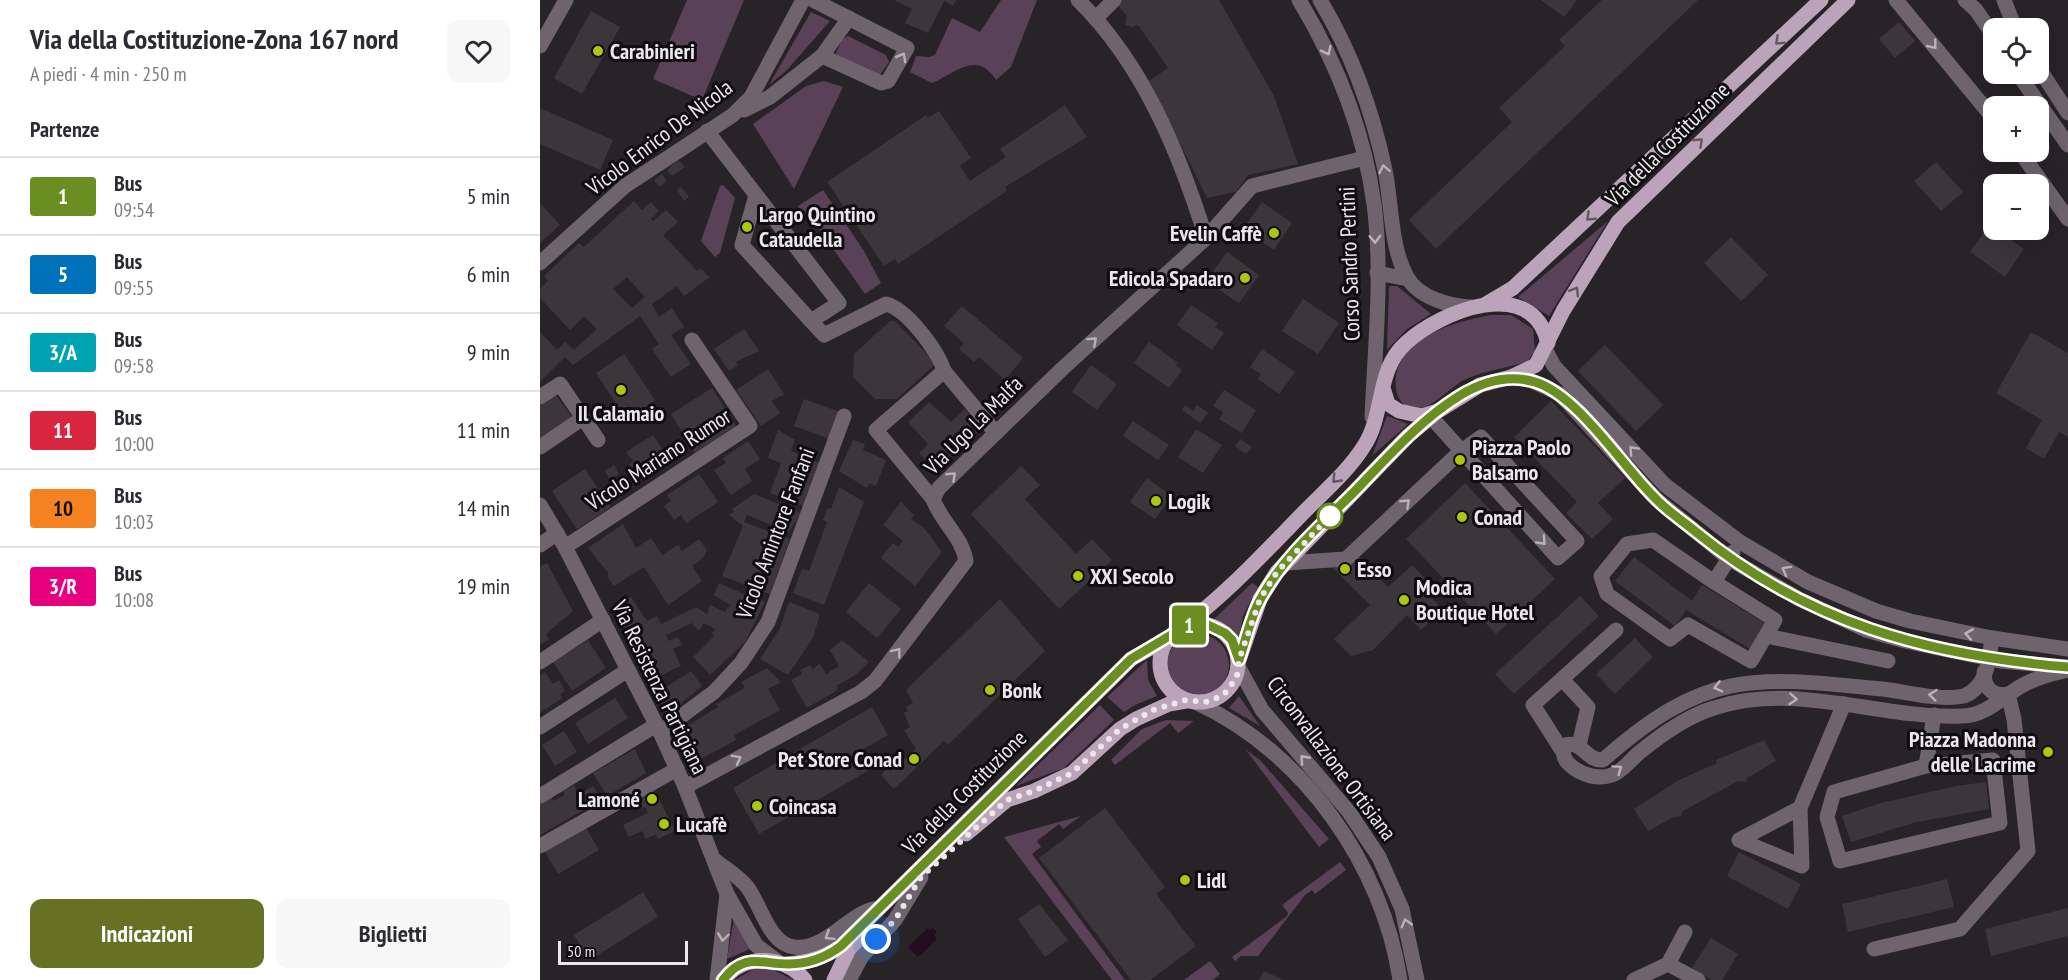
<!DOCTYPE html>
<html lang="it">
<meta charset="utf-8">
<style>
body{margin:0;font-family:"PT Sans Narrow",sans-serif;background:#f7f7f7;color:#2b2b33;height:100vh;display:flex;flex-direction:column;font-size:22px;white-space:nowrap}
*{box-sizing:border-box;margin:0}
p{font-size:20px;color:#7c7c81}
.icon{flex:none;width:33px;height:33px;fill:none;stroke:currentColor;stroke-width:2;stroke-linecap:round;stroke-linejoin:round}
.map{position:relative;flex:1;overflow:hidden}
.details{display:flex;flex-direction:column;background:#fff;width:540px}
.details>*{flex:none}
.badge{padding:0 12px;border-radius:4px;font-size:21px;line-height:39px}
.fabs{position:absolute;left:1443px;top:18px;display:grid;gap:12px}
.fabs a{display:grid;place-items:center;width:66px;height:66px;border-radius:12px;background:#fff;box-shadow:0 6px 24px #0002;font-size:30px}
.scale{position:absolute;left:18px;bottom:15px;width:130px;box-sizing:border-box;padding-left:6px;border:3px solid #ebe8eb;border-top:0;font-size:16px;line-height:21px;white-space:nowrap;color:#ebe8eb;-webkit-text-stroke:4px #0f0d0f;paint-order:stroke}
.you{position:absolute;width:30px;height:30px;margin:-15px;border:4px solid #fff;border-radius:50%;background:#1a73e8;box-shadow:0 0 0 9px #1a73e833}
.map>.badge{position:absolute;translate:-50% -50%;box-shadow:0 0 0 3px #fff}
h2{padding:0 30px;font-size:22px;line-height:54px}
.round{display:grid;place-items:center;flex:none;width:63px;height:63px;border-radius:12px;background:#f7f7f7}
.summary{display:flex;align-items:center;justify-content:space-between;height:102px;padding:0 30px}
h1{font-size:28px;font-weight:700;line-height:45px}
.primary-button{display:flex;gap:12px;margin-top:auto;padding:12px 30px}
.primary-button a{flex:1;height:69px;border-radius:12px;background:#667123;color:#fff;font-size:24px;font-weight:700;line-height:69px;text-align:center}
.primary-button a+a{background:#f7f7f7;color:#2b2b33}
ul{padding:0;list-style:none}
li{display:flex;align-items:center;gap:18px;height:78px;padding:0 30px;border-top:2px solid #e1e1e2}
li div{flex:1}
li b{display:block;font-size:22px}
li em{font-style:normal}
li .badge{min-width:66px;font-weight:700;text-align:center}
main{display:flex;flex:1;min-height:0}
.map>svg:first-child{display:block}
.green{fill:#594257}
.water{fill:#210c20}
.building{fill:#3c363b;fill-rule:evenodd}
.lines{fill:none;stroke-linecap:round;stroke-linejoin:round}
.minor{stroke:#6f646e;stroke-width:15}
.major{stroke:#bba3b9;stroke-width:15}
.oneway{stroke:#655864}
.oneway2{stroke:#b9b3b9}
.line-casing{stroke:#fff;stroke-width:14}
.line{stroke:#6b8e23;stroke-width:9}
.walk{stroke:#ebe8eb;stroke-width:6;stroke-dasharray:0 10.8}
.poi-dot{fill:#adc610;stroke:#0f0d0f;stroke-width:2}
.stop-dot{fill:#fff;stroke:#6b8e23;stroke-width:3}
.labels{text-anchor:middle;stroke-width:6;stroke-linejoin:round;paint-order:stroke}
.poi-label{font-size:22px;font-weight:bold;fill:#ebe8eb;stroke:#0f0d0f;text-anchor:start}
.street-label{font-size:22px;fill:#ebe8eb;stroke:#0f0d0f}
</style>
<main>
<section class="details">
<div class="summary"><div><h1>Via della Costituzione-Zona 167 nord</h1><p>A piedi · 4 min · 250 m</p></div><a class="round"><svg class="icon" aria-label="heart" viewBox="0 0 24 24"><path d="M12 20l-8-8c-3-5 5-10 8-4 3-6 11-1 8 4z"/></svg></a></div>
<h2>Partenze</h2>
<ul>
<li><span class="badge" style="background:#6b8e23;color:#fff">1</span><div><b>Bus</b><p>09:54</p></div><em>5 min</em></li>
<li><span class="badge" style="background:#0072bc;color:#fff">5</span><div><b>Bus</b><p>09:55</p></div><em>6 min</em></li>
<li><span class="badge" style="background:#00a3b4;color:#fff">3/A</span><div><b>Bus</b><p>09:58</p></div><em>9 min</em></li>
<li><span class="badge" style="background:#d7263d;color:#fff">11</span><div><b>Bus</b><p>10:00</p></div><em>11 min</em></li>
<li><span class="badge" style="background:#f58220;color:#111">10</span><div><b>Bus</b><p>10:03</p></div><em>14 min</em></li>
<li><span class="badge" style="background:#e6007e;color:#fff">3/R</span><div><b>Bus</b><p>10:08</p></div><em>19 min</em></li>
</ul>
<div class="primary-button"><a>Indicazioni</a><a>Biglietti</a></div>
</section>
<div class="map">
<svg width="1528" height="980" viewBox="0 0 1528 980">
<rect width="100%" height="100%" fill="#282327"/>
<g class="green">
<polygon points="147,0 204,0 162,100 113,79"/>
<path d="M461,0h36l-26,67 -15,13c-19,-31 -42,-6 -64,3l-22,-11 6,-16 13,1 6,-2 17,-37 28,14z"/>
<polygon points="271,12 290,21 247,70 229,85"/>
<polygon points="308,36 346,55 349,62 339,76 298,57 296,53 302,40"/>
<polygon points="284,81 303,87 254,189 213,124 266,86"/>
<polygon points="183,185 195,198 180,253 175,257 161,241 180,186"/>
<polygon points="283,190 324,251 341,283 325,294 272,219 268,221 258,206"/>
<polygon points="1068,221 1009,316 978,297"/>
<polygon points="849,286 857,286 891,314 867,329 847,350"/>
<path d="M950,315h21l22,14 2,22 -7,10c-22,8 -45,9 -66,20 -12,7 -25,22 -38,26 -31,9 -35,-31 -20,-51 20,-26 57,-35 86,-41z"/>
<polygon points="847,416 868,424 832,456"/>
<polygon points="712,583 718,587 703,616 699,639 690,628 674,619"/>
<circle cx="658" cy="665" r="31"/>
<polygon points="607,660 608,680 617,696 595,705 584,712 567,697"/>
<polygon points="699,696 720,726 689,708"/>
<polygon points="560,705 574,720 524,768 476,786"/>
<polygon points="626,720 654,721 638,733 630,723 575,765 571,760 602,729"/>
<polygon points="706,750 720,760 789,839 779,847"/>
<polygon points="541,816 523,829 519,824 497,841 501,847 492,854 585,980 572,980 464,837"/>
<polygon points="800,862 806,870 775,894 772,890 765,895 718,956 701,956 695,961 692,957 747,916 748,913 742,905"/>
<polygon points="194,918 210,949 187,959"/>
<polygon points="670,961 680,974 673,980 644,980"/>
<polygon points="229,968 254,980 194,980 214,969"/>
</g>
<polygon class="water" points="388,928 390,930 393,928 397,932 394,935 397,939 378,957 368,947"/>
<g class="building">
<polygon points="354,0 416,0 413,6 404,1 388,33 365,23 372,9"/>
<polygon points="573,0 679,0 734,96 758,164 708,175 696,192 667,198 609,81 628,68 598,25 592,27 585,25 587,16"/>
<polygon points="1001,0 1037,0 1024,17"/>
<polygon points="1062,0 1158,0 896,249 869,220 972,122 959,108 1025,46 1019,40"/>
<polygon points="51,11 80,27 42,94 14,78"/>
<polygon points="1359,22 1375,41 1355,58 1339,39"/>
<polygon points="525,105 547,137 465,187 467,191 358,264 355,259 344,266 287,182 386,115 388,118 399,111 431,158 420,166 430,181 466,157 460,149"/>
<polygon points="0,108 73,140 60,170 0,144"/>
<polygon points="138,160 145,167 132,176 127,170"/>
<polygon points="1396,162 1423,192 1401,211 1374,181"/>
<polygon points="122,174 127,181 120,187 114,180"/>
<polygon points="141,187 149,197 144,201 137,190"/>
<path d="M94,201l8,9 9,-8 8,9 -8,8 2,2 13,-11 12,12 -15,13 34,36 3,-3 10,9 -26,19 -7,-10 -25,18 7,13 13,-9 12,19 -13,8 20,29 -20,13 -19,-28 7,-5 -19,-28 -67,49 -8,-8 -25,25v-50l17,18 8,-8 9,8 23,-21 -13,-12 -14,13 -30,-32v-9l8,-8 -4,-5 35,-33 5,4zM87,277l18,20 -13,11 -19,-19z"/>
<polygon points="722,202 752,223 734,250 703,229"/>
<polygon points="0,203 20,225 0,243"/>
<polygon points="1449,225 1484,249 1465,277 1430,252"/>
<polygon points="1191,237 1228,275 1201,301 1164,263"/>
<polygon points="687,252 719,275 699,303 666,281"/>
<polygon points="763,299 799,323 778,354 742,331"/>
<polygon points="651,305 678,323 675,327 684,333 672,350 637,325"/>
<polygon points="422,306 483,358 465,380 439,357 434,362 419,349 424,343 404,326"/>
<polygon points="350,321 355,321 394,361 393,366 357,399 335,399 313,377 314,354"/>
<polygon points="204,329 219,351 196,362 198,365 189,371 174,349"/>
<polygon points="1491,332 1528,353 1528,437 1519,432 1504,459 1486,448 1502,420 1456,393"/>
<polygon points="609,342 638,363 636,366 642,370 629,388 594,363"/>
<polygon points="1065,345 1123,405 1096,431 1038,371"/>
<polygon points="722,349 755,372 739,394 718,379 721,374 710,367"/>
<polygon points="84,354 115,400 87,420 56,373"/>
<polygon points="551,365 577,384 557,410 532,392"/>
<polygon points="228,369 244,394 232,401 240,413 221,426 196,390"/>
<polygon points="172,388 196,426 155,453 131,414"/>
<polygon points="684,390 716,410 702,433 679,419 683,412 673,406"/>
<polygon points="16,395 32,417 0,439 0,406"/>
<polygon points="264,399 300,412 290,439 254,426"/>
<polygon points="1011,401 1085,478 1058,503 1073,519 1052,539 1026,513 1037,502 974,437"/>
<polygon points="389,402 411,422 425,409 441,429 396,471 379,453 388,444 368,422"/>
<polygon points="645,405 653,411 657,405 668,413 660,423 642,410"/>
<polygon points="593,421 629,445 618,460 583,436"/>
<polygon points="656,429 682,445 663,473 638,457"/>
<polygon points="238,430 255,440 251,451 280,463 264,506 230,493 241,463 228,458"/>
<polygon points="113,435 130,460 99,480 89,465 93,461 86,452"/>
<polygon points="700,439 712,447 706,454 695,446"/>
<polygon points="313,440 325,444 323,450 346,460 336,486 329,483 327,488 299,471"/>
<polygon points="208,441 220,459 205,469 212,481 191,495 174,470 186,463 183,458"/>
<polygon points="74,465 79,474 70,480 65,471"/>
<polygon points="481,466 500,485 485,499 536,554 552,539 572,560 519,609 431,514"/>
<polygon points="45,469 71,507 37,529 12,491"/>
<polygon points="159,474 178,502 146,523 141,515 134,520 124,506 131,501 127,495"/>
<polygon points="607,478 632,496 615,519 590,502"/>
<polygon points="925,483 1015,579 956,634 866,539"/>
<polygon points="299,487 324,502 284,605 253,593 262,569 269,571 287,522 283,520 288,508 291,509"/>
<polygon points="214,494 261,513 249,532 207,515 204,522 250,539 230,594 182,576 203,526 189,515 194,512 192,509"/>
<polygon points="361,502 374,515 371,519 384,528 402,552 375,586 341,558 353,543 358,547 363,541 343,525"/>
<polygon points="83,524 96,548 111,538 122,555 138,545 142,551 159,539 167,550 163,558 152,566 162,581 128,605 104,567 74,586 67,576 69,574 48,548"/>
<polygon points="810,548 848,587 872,565 889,582 882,588 906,613 896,622 892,619 881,630 867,615 833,650 811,656 794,639 830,605 791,566"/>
<polygon points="1094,557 1152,601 1162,585 1225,623 1210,649 1146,610 1135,626 1075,581"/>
<polygon points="7,563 33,611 6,634 9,639 0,645 0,567"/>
<polygon points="179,583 208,596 209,593 225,602 205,642 170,675 153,657 174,636 172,634 175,629 164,623 159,631 152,623 126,635 129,641 138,637 142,645 133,649 141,666 111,680 75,607 91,597 107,621 117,616 121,624 156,607 167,614 170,605 185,612 190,605 174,595"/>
<polygon points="329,583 361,609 337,638 306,612"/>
<polygon points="1040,596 1059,616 974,694 955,674"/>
<polygon points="460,599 505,651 408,745 404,741 354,789 341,775 352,763 355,765 362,757 364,760 376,749 364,730 370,727 364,713 368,711 366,707 373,703 366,690"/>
<polygon points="249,602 280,614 273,638 248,675 220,659 240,628"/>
<polygon points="1095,638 1113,657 1075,694 1056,674"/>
<polygon points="48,640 66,668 32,691 13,662"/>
<polygon points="302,640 329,662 315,675 296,686 298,690 267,708 251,680 262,674 260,670 270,665 272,669 280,664 286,674 299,666 290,650"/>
<polygon points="227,668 241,682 228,689 240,710 194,735 196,740 152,764 136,733 178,707 176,704 205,688 201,682"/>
<polygon points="151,671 162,686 126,716 117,693"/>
<polygon points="5,672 13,684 19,680 25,691 20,694 22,698 0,713 0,676"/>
<polygon points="75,698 88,718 48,744 35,723"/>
<polygon points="332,707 348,735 320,751 331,769 219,834 193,788"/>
<polygon points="24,731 37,752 15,766 2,745"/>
<polygon points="1224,740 1236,761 1207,778 1206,782 1198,781 1143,811 1141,816 1134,817 1108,831 1094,809 1139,780 1177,763 1176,760"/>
<polygon points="95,749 106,773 67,796 53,773"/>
<polygon points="1446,782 1449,809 1377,822 1311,842 1302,816 1341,803 1416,786"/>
<polygon points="34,785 37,791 41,789 43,792 53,786 61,800 0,835 0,803 11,797 13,801 25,795 23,791"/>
<polygon points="114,789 135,831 118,839 116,834 106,839 102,831 89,837 83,825 108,813 105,807 99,810 94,799"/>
<polygon points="565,808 625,887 616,894 656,946 610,980 591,980 499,858"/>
<polygon points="45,826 59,850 18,874 4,850"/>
<polygon points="1199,852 1261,884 1248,909 1187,876"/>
<polygon points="1407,879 1414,907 1308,932 1302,904"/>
<polygon points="103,892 118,917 50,960 34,935"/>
<polygon points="499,904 528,940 505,957 478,919"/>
<polygon points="1528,908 1528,936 1451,956 1445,929"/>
<polygon points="1171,938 1198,954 1182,980 1172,980 1152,968"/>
<polygon points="724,971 744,980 719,980"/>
</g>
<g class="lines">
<g class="minor">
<polyline points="273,0 367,48 348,81 341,83 282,56"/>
<path d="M538,0c65,64 101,152 128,238"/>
<path d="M759,0c38,63 65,131 75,204 9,69 1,143 -2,213"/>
<path d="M780,0c32,53 52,109 65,170 7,34 5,76 22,107 12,21 42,29 64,30"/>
<polyline points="1356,0 1454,119"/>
<polyline points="1425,0 1436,10 1454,36"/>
<polyline points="1464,0 1475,28"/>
<polyline points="556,18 574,0"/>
<polyline points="0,46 26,0"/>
<polyline points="1498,67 1528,113"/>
<polyline points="1478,74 1528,145"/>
<polyline points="204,110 230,97 282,56 309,18"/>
<polyline points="167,131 299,303 271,321 202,245 216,195"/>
<polyline points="1480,152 1528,219"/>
<polyline points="0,263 85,186 193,115 211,97 263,0"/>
<polyline points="837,273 868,279"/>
<path d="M271,321l13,14 62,-31c21,5 52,47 58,67"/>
<polyline points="1005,349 1014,366 1125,485 1200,542 1268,582 1336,611 1370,621 1452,638 1528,649"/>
<polyline points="971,377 992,381 1020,394 1116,499 1188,558 1259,599 1326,630 1365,641 1460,661 1526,667"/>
<polyline points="0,397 20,384 58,440"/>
<polyline points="0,447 43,418"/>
<polyline points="393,499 336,430 404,371 456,433"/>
<polyline points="0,505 25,547 120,732 145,787 187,894 216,945 237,961"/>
<polyline points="0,545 17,533"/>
<polyline points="25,547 210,426 152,340"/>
<polyline points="746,563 806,559 920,452 941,437 1037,541 1018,558 891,417"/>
<polyline points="1174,582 1113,540 1087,544 1061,576 1067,594 1130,639 1148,625 1211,661 1235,620 1174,582 1193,552"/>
<polyline points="1226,636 1348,661"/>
<path d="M1452,638c-3,23 -5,49 -28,58 -24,5 -56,-4 -82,-7 -129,-13 -176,-20 -279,71 -17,1 -21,-20 -37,-15 -4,8 -3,14 4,20 11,10 28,15 42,10 10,-3 20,-17 28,-23 22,-18 47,-36 74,-44 81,-27 165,11 247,8 27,0 42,-21 64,-32 14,-7 28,-11 43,-14"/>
<polyline points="0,662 63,620"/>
<polyline points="699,668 722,710 809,812 839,857 862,909 877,980"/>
<polyline points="1022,679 1076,630"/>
<path d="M657,703c106,49 186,162 203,277"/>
<polyline points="0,727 88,670"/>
<polyline points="120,732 174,692 201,663 228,622 304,416"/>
<polyline points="1023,752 993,705 1022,679 1048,707 1039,745"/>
<polygon points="1453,760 1460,823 1300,861 1287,817 1294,792 1386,766"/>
<polyline points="1386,766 1394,715"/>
<path d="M145,787l176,-95 14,-11 91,-120c-4,-25 -25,-39 -33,-62l6,-11 123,-119 144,-131 46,-52 113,-28"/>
<polyline points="0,796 116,725"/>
<polyline points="1260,808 1199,840 1262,866 1260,808 1304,704"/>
<polyline points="0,846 137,769"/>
<path d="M176,861c10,8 25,17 32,27 18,26 25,76 71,54 22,-10 36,-31 60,-34"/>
<path d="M1334,949l86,-20 68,-78 -14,-132 -6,-25c-16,3 -24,-6 -24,-22"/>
<polyline points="1128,964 1145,932"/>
<polyline points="177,980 187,894"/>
<polyline points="309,980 322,956 355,920 381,877"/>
<polyline points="1094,980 1128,964 1158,980"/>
</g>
<g class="major">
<polyline points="946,304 973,288 1281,0"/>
<polyline points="844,391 848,404 859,411 882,416 898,411 940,385 971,377 996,365 1023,311 1078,222 1308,0"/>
<circle cx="659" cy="663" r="39"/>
<path d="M637,631c48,-35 88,-79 129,-121 20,-20 43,-40 58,-64 21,-32 12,-77 42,-103 35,-32 126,-69 142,0"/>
<polyline points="699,660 720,599 737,572 868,436 893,415"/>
<polyline points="426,834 467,800 494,791 532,773 580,729 596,719 629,704 646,701"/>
<path d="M245,964c21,-1 38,-5 56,-18l290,-287 39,-22"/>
<path d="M183,980c21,-27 61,-25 82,0"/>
<polyline points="294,980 309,949 319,939"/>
</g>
</g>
<defs><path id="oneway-chevron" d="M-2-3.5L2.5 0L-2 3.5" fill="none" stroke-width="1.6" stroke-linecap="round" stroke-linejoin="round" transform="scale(1.5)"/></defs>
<g class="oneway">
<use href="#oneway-chevron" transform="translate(1239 41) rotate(137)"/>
<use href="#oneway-chevron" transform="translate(1159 142) rotate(-44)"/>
<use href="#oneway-chevron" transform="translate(1050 217) rotate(137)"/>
<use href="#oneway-chevron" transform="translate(1035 291) rotate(-58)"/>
<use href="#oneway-chevron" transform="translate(796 479) rotate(134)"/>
</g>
<g class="oneway2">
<use href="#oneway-chevron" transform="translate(1393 45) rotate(51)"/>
<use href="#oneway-chevron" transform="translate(787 51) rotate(64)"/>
<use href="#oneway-chevron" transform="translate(362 57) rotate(-61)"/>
<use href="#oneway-chevron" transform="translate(844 169) rotate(-102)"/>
<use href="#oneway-chevron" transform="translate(835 239) rotate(88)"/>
<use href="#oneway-chevron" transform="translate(553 341) rotate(-42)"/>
<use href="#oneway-chevron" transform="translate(1093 450) rotate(-133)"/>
<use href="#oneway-chevron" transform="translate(412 476) rotate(-44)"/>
<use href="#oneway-chevron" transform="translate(866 503) rotate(-43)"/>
<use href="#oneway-chevron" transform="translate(1002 541) rotate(47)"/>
<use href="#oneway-chevron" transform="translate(1246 570) rotate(-151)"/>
<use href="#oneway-chevron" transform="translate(1429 634) rotate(-170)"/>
<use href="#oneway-chevron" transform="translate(357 652) rotate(-52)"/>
<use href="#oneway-chevron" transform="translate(1178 687) rotate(166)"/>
<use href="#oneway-chevron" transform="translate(1393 695) rotate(-174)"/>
<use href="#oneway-chevron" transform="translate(1253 699) rotate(4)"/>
<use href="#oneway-chevron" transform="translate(197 759) rotate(-29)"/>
<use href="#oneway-chevron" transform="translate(764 759) rotate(-132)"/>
<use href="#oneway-chevron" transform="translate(1078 769) rotate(-35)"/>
<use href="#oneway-chevron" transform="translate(866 923) rotate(-105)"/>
<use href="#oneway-chevron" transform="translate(289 936) rotate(148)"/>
<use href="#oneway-chevron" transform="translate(183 937) rotate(98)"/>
</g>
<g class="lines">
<g class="line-casing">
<path id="line" d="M183,980c21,-28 38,-16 65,-16 20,0 37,-6 53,-18l290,-287 55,-33 10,-2h10l19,9 7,7 7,20c7,-20 11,-42 21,-60 22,-42 61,-75 94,-108 33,-34 65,-71 105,-96 23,-14 49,-22 76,-14 43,13 87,84 120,116 12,13 28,23 41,34 112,91 230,123 372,135"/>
</g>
<use href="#line" class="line"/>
<polyline class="walk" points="336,939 355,920 381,877 467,800 494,791 532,773 580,729 613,710 646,700 666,702 682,696 688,690 697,676 699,660 720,599 737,572 790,516"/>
</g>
<g class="poi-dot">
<circle cx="58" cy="51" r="6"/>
<circle cx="207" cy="227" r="6"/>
<circle cx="734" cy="233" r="6"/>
<circle cx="705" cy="278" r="6"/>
<circle cx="81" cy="390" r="6"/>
<circle cx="920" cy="460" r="6"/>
<circle cx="616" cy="501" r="6"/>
<circle cx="922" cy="517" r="6"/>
<circle cx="805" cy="569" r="6"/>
<circle cx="538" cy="576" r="6"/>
<circle cx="864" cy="600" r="6"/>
<circle cx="450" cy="690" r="6"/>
<circle cx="1508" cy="752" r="6"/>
<circle cx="374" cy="759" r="6"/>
<circle cx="112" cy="799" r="6"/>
<circle cx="217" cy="806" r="6"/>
<circle cx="124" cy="824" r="6"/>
<circle cx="645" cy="880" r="6"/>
</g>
<circle class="stop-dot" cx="790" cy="516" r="12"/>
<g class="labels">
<g class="poi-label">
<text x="70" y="59">Carabinieri</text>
<text x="219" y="222">Largo Quintino<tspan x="219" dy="25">Cataudella</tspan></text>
<text x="722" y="241" text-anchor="end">Evelin Caffè</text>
<text x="693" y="286" text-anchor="end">Edicola Spadaro</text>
<text x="81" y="421" text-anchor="middle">Il Calamaio</text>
<text x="932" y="455">Piazza Paolo<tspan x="932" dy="25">Balsamo</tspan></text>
<text x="628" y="509">Logik</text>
<text x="934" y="525">Conad</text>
<text x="817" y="577">Esso</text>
<text x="550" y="584">XXI Secolo</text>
<text x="876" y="595">Modica<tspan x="876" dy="25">Boutique Hotel</tspan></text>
<text x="462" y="698">Bonk</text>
<text x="1496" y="747" text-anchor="end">Piazza Madonna<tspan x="1496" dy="25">delle Lacrime</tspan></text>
<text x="362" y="767" text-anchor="end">Pet Store Conad</text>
<text x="100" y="807" text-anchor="end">Lamoné</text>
<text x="229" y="814">Coincasa</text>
<text x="136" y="832">Lucafè</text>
<text x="657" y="888">Lidl</text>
</g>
<g class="street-label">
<text transform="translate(119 137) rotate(-37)" y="8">Vicolo Enrico De Nicola</text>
<text transform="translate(1127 144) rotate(-45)" y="8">Via della Costituzione</text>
<text transform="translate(809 264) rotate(-92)" y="8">Corso Sandro Pertini</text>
<text transform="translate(433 425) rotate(-45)" y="8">Via Ugo La Malfa</text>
<text transform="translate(118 459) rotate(-33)" y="8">Vicolo Mariano Rumor</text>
<text transform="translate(235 533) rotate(-69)" y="8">Vicolo Amintore Fanfani</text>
<text transform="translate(120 687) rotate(64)" y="8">Via Resistenza Partigiana</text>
<text transform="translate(792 758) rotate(53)" y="8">Circonvallazione Ortisiana</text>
<text transform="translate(424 792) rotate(-45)" y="8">Via della Costituzione</text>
</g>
</g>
</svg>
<div class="fabs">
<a><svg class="icon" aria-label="locate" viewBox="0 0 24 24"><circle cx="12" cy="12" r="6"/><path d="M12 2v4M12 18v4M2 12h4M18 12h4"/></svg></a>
<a>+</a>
<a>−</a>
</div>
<div class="scale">50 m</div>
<div class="you" style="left:336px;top:939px"></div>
<b class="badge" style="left:649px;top:625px;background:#6b8e23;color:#fff">1</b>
</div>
</main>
